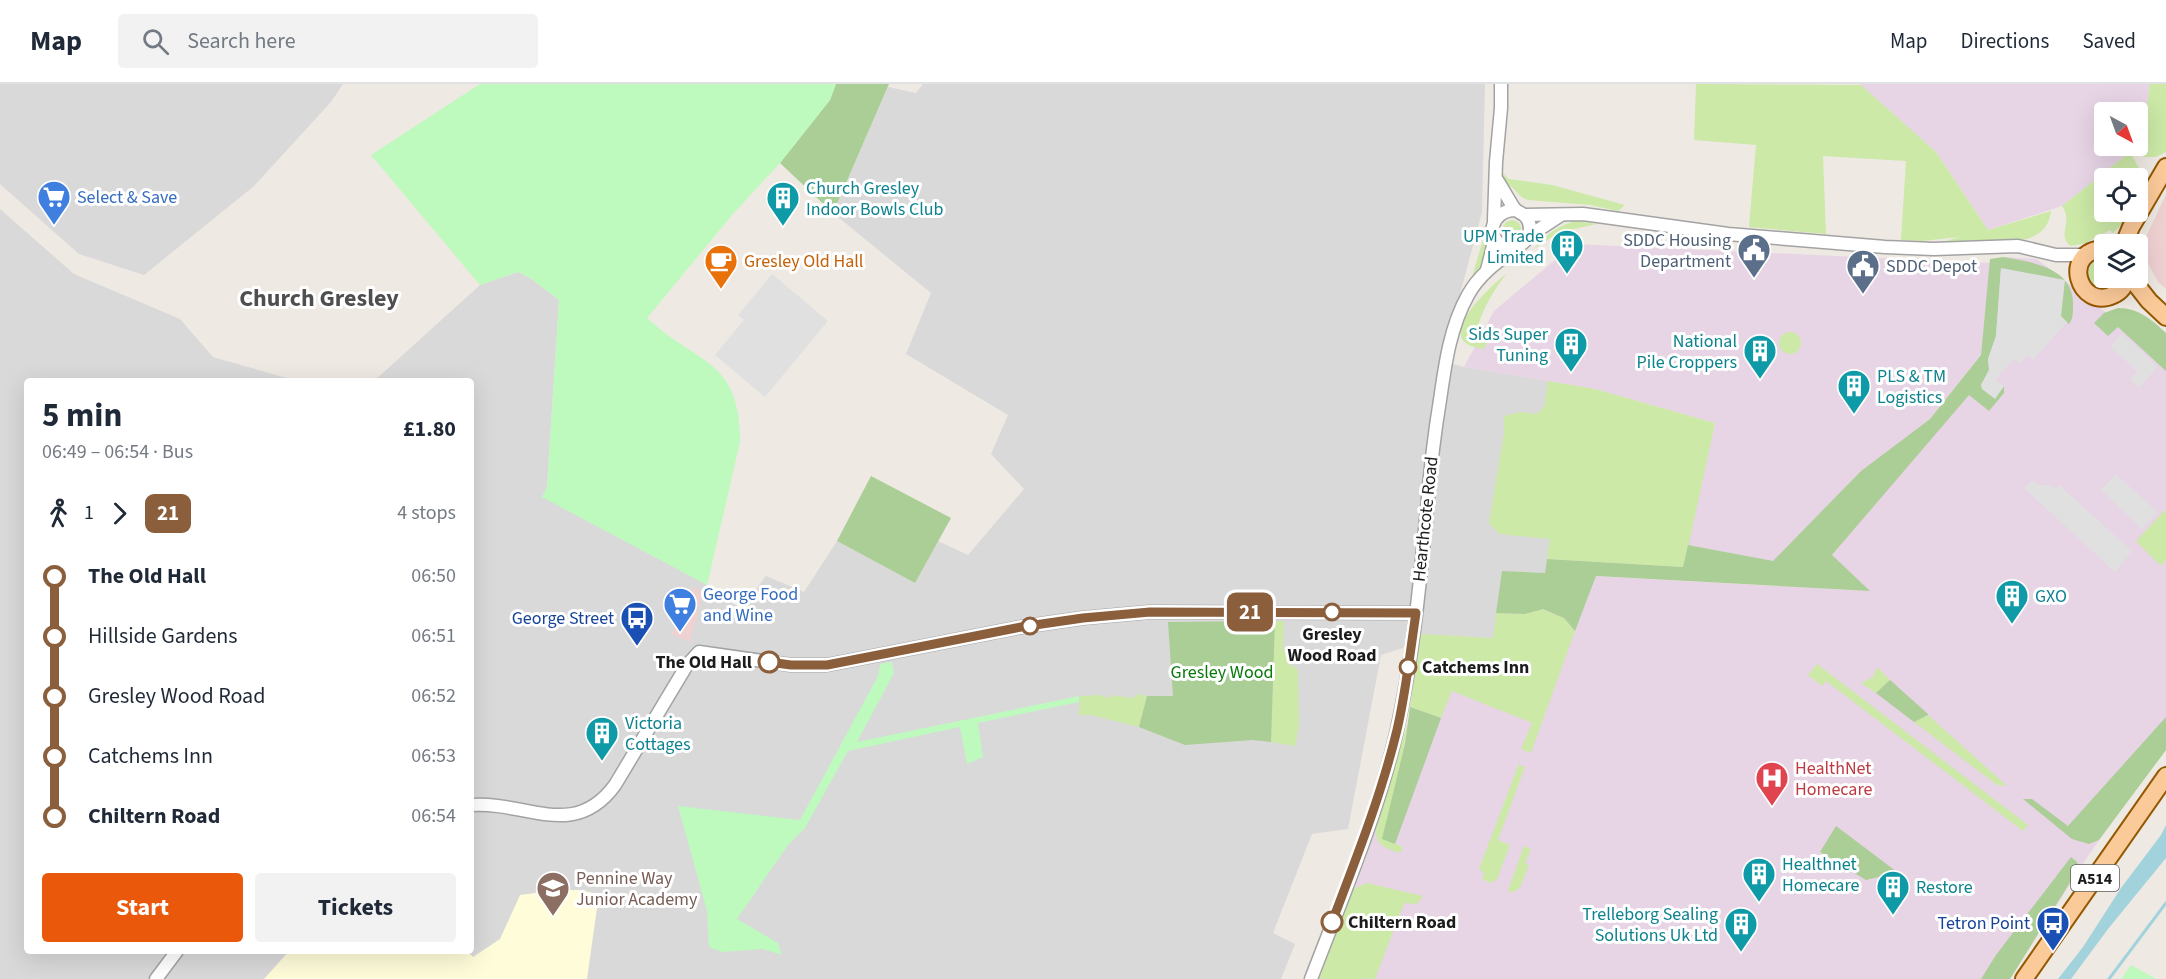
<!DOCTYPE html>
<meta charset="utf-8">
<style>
body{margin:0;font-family:"Source Sans 3",sans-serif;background:#f2f2f3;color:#1f2937;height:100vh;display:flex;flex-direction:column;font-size:22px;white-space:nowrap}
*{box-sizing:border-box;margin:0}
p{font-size:20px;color:#747a83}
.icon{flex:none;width:33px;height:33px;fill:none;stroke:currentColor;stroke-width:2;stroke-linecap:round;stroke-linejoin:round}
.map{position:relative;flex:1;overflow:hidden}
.details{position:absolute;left:24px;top:294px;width:450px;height:576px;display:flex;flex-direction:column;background:#fff;border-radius:6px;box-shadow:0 6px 24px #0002}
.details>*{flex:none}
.badge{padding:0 12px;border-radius:9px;font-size:21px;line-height:39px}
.needle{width:39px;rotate:139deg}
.tools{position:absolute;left:2094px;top:18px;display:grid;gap:12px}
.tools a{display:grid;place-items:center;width:54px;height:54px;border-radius:6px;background:#fff;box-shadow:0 6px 24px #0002;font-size:30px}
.map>.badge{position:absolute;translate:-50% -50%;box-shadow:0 0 0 3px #fff}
.legs{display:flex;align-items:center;gap:9px;height:66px;padding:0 18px;font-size:20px}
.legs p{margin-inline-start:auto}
.headline{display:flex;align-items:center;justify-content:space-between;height:102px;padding:0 18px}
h1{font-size:33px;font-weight:700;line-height:45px}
.button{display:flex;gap:12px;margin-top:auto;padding:12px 18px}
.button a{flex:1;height:69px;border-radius:6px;background:#ea580c;color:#fff;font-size:24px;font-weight:700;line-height:69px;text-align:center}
.button a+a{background:#f2f2f3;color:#1f2937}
ul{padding:0 18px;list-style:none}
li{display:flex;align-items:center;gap:21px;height:60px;font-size:22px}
li i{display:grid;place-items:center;width:9px;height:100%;margin:0 8px;background:currentColor}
li i::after{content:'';width:15px;height:15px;margin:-8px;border:4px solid;border-radius:50%;background:#fff}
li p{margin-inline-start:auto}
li:first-child i{background:linear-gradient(#0000 50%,currentColor 0)}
li:last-child i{background:linear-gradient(currentColor 50%,#0000 0)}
header{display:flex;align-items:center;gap:36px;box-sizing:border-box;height:84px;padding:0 30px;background:#fff;border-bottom:2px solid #e0e1e3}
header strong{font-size:28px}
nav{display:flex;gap:33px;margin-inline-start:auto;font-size:21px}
.search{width:420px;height:54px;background:#f2f2f3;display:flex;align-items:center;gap:15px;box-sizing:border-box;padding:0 21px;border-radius:6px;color:#747a83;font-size:22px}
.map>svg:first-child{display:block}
.residential{fill:#dad9d9}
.commercial{fill:#efd1d2}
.industrial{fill:#e7d4e5}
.education{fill:#fffcda}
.grass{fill:#cce9a7}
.forest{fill:#abcd96}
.park{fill:#bef9be}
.parking{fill:#e0e0e0}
.water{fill:#a2d3dc}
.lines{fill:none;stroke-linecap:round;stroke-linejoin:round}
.stream{stroke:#a2d3dc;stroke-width:3}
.tertiary-casing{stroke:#a3a3a3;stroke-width:15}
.primary-casing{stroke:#945800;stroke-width:20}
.tertiary{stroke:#fff;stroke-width:12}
.primary{stroke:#fbca99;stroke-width:16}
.line-1-casing{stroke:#fff;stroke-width:14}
.line-1{stroke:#8b5e3c;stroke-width:9}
.stop-1-dot{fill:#fff;stroke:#8b5e3c;stroke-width:3}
.labels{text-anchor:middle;stroke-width:6;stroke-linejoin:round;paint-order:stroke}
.shield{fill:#fff;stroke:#606060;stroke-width:1.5}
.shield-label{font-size:16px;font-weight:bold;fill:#1c1c1c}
.culture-label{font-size:18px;fill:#0d838f;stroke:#fff;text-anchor:start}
.shop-label{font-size:18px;fill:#366cbe;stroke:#fff;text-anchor:start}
.service-label{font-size:18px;fill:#4e5e75;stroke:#fff;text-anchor:end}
.food-label{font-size:18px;fill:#c56008;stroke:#fff;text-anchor:start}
.street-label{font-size:18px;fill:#1c1c1c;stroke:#fff}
.transit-label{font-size:18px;fill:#164399;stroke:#fff;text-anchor:end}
.stop-label{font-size:18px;font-weight:bold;fill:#1c1c1c;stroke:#fff;text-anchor:start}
.park-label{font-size:18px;fill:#0b790c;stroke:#fff}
.health-label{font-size:18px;fill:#be3a42;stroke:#fff;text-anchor:start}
.education-label{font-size:18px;fill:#785e54;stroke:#fff;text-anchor:start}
.district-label{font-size:24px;font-weight:bold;fill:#4f4f4f;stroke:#fff}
</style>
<header>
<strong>Map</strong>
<div class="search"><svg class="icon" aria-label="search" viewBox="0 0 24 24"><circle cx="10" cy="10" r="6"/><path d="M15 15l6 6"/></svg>Search here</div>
<nav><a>Map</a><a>Directions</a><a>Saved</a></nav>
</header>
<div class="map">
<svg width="2166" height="895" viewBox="0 0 2166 895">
<rect width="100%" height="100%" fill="#eee9e2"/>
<g class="residential">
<polygon points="0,0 343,0 331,18 254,102 144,191 79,170 0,100"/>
<polygon points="923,0 1485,0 1482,128 1442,277 1464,283 1595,305 1499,450 1551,454 1545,489 1502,487 1493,554 1421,550 1403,564 1381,571 1348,745 1312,750 1273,849 1295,860 1281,895 0,895 0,125 74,190 180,235 213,273 297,297 27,297 27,867 471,867 471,297 374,297 480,201 518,188 530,194 559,216 547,403 543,413 702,498 741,525 766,492 804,508 837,457 915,499 938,457 968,471 1024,405 991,370 1008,331 906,270 931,209 833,129 888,3 916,9"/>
</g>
<g class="commercial">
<polygon points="2166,110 2166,205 2158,198 2146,175 2145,155"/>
<polygon points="693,503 703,508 690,558 671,550"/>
</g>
<g class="industrial">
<polygon points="1859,0 2150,0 2147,21 2139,22 2135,28 2104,28 2104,62 2138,62 2138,58 2139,63 2130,68 2062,122 1988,146 1936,68"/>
<polygon points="1574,160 1990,179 1981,271 1930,335 1861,387 1773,478 1688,461 1715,339 1595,305 1464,283 1494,227"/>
<polygon points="2003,173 2037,175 2166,275 2166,660 2086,775 2010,895 1320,895 1365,777 1405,660 1421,550 1493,554 1502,487 1869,507 1832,472 1987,280"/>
</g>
<polygon class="education" points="558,806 578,806 599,810 587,895 264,895 289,867 467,867 473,873 500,855 520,811"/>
<g class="grass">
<path d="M1696,0l165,1 75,67 52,78 63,-19c-2,16 -10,23 -24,28l-83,6 -6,-2 22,-6 -38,4 -21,-1 5,-79 -83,-5 3,78 -77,-7 7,-82 -62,-5z"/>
<polygon points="2150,0 2166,0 2166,68 2156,73 2144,73 2138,58 2138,28 2135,28 2139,21 2147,21"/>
<path d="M1505,36c4,14 -14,48 4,59l43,6 73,20 -7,6 -28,-6 -62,-5c-10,-3 -13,-13 -23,-18l-6,-16z"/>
<path d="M2130,68l14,25 4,10 -10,20v-29h-34v34h30l-21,21 -3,-3 -24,13 -15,3c-15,-10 3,-24 -9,-40z"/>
<circle cx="1512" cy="145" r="9"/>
<path d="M1577,137l20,3 -38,8 -25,17c11,-14 26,-25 43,-28z"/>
<path d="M1486,146c6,21 -6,39 -17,57z"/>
<path d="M2104,174v20h16c-10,23 -42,9 -28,-15z"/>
<path d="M1507,189c-14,18 -28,41 -31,63l9,1 3,4 -4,8c-5,-1 -11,-2 -15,-4 -29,-15 27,-63 38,-72z"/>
<circle cx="1790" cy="259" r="11"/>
<polygon points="1548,297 1595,305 1715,339 1684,483 1547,475 1550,455 1499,450 1489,439 1504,349 1504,332 1521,328 1537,330 1544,323"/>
<polygon points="2166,425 2166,476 2161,482 2136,457"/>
<polygon points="1543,525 1564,534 1575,547 1531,669 1521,665 1532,639 1452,607 1441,634 1410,623 1421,550 1493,554 1496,529 1525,530"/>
<polygon points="1275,537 1284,537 1283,566 1288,567 1289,582 1292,581 1298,586 1299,642 1295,662 1271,658"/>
<polygon points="1817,580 2028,741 2023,747 1826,597 1822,602 1808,591"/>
<polygon points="1877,583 1890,596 1876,609 1861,599 1873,593"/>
<polygon points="1139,610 1147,612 1139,643 1091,631 1079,631 1080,612 1099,611 1110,614 1112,611 1132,614"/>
<polygon points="1928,631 2007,702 1997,701 1914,638"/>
<path d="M1408,638l-3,22 -22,95 20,8 -3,6c-13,-4 -25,-8 -24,-23z"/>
<polygon points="1521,674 1519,681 1525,683 1498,756 1510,761 1497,795 1491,799 1482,795 1484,789 1479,785"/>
<polygon points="1524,762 1531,765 1525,779 1529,781 1520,804 1511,809 1508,806"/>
<polygon points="1367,799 1423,812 1417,820 1404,819 1375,895 1319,895 1351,810 1355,804"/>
</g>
<g class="forest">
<polygon points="836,0 889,0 833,129 780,79 830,16"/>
<path d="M2003,173c29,5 72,11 70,49 0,7 0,13 -4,18l-68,-55 -5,67 -8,23 1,11 -8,15 14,13 9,-12v7l-15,18 -20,-16 -137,160 38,36 -274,-15 -21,55 -11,-13 -21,-9 -18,5 -29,-1 6,-42 43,2 2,-14 136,8 5,-22 85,16 88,-90 69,-52 51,-64 9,-96z"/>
<path d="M2118,224c21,0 34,12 48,25v38l-48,-44 -10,9 -14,-13 10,-10z"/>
<polygon points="871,392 951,434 915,499 837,457"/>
<polygon points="1275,537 1271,658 1253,656 1185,661 1139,643 1147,612 1173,612 1168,538"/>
<polygon points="1890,596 1928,630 1928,631 1914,638 1876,609"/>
<polygon points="1410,623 1441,634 1395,760 1382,755 1405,660"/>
<polygon points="2166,633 2166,666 2099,756 2089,760 2072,755 2023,715 2032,715 2068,742"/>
<polygon points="1836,742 1909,797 1890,801 1879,793 1866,796 1820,768"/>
<polygon points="2071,773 2077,778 2079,784 2010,895 1981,895 1996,871"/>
</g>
<g class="park">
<path d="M480,0h356l-6,16 -50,63 -48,52 -85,103c49,46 94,41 93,124l-33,143 -165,-88 5,-10 12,-187 -29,-22 -12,-6 -38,13 -109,-130z"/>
<polygon points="892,578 894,589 857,658 1079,612 1079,618 978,639 983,673 967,680 960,643 848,667 805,744 788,761 737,835 778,859 782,871 763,865 722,868 709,863 707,827 678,722 800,736 878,592 880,580"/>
<polygon points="2131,881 2156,895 2121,895"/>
</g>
<g class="parking">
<polygon points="2001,184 2065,196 2061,232 2067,238 2033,276 2028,271 2020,279 2014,276 2002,287 1996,296 2004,302 1995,315 1982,305 1981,301 1989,286 1988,275 1996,252"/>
<polygon points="772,190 828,237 765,313 715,271 744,236 738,231"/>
<polygon points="2122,249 2158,283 2139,304 2130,295 2137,287 2110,263"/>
<polygon points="2116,390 2158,428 2142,445 2101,406"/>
<polygon points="2033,396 2038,401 2051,401 2055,405 2059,401 2132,467 2115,488 2024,404"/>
</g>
<polygon class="water" points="2166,741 2166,774 2108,845 2071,895 2058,895 2083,863 2121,804 2161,751"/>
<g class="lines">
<polyline class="stream" points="2109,895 2166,819"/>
<g class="tertiary-casing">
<g id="tertiary">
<path d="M1497,96c6,9 11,19 17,28 3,4 8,5 11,8 7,7 6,19 0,25 -5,5 -11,7 -17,6 -25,-4 -18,-38 8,-37"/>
<polyline points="1525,131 1583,130 1728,150 1885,163 1934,165 2018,162 2056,171 2086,171"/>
<polyline points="1494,136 1496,78 1501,24 1501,0"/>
<polyline points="1529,152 1561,131"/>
<polyline points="1487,186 1495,154"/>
<path d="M471,721c55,-4 103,36 144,-20l72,-120 12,-13 92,13h36l194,-38 62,-9 67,-6 265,1"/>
<polyline points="156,895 177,867"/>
<path d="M1311,895c31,-81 67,-165 86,-249 16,-72 23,-148 30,-221 3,-37 7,-73 13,-109 5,-35 10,-73 28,-105 12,-22 32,-35 52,-50"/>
</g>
</g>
<g class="primary-casing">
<g id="primary">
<polyline points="2124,160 2131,143 2166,83"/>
<path d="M2104,165c-44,2 -25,62 9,46 7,-3 12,-9 13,-17"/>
<polyline points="2131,194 2149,217 2166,233"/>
<polyline points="2024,895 2166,692"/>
</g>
</g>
<use href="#tertiary" class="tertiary"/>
<use href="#primary" class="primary"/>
</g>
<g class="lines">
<g class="line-1-casing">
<path id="line-1" d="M769,578l22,3h36l194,-38 62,-9 67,-6 266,1c-6,39 -10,79 -19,117 -16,66 -41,129 -65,192"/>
</g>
<use href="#line-1" class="line-1"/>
</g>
<defs>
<g id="supermarket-pin" transform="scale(1.725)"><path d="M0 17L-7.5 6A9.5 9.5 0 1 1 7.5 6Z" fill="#3f7fe0" stroke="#fff"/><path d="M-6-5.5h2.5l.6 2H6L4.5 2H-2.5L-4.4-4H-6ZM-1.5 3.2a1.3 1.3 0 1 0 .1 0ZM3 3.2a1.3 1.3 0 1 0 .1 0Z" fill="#fff"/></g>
<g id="building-pin" transform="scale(1.725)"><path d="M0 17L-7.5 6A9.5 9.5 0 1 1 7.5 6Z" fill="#0f9aa8" stroke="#fff"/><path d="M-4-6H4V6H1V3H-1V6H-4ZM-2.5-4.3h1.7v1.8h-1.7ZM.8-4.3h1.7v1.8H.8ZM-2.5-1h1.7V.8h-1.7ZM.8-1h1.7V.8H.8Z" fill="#fff"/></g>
<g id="civic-pin" transform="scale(1.725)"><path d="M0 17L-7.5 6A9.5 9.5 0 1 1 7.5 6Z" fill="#5c6f8a" stroke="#fff"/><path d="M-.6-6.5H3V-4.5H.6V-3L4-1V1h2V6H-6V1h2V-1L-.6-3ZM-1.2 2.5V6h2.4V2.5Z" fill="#fff"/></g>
<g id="cafe-pin" transform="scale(1.725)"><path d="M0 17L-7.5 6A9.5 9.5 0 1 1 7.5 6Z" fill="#e8710a" stroke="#fff"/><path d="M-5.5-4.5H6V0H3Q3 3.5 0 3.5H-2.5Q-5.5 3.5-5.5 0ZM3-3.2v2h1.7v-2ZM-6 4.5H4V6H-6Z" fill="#fff"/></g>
<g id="bus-pin" transform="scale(1.725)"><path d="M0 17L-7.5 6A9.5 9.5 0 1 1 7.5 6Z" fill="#1a4fb4" stroke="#fff"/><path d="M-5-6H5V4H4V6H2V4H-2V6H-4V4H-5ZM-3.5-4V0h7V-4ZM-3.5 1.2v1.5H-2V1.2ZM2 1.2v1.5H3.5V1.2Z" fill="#fff"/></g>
<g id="hospital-pin" transform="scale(1.725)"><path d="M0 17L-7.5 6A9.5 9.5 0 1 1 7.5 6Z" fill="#e0444e" stroke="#fff"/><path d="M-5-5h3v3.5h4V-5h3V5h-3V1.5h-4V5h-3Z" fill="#fff"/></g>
<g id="school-pin" transform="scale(1.725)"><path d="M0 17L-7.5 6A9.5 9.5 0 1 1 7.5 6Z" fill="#8d6e63" stroke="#fff"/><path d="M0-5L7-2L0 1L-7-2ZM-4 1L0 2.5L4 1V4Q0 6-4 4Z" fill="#fff"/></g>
</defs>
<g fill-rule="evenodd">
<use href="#supermarket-pin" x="54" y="113"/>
<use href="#building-pin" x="783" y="114"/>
<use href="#building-pin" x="1567" y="162"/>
<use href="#civic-pin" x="1754" y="166"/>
<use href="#cafe-pin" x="721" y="177"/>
<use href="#civic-pin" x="1863" y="182"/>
<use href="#building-pin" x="1571" y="260"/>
<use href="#building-pin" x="1760" y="267"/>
<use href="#building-pin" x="1854" y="302"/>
<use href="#building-pin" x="2012" y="512"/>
<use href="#supermarket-pin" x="680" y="520"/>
<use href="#bus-pin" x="637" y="534"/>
<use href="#building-pin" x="602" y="649"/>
<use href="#hospital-pin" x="1772" y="694"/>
<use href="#building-pin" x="1759" y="790"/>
<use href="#building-pin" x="1893" y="803"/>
<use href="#school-pin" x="553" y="804"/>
<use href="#bus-pin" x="2053" y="839"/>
<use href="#building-pin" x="1741" y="840"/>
</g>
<g class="stop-1-dot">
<circle cx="1332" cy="528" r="8"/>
<circle cx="1030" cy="542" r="8"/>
<circle cx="769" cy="578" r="10"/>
<circle cx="1408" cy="583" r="8"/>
<circle cx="1332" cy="838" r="10"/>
</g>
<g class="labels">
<rect class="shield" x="2071" y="781" width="48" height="26" rx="4.5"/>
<g class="shield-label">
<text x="2095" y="800">A514</text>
</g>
<g class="culture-label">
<text x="806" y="110">Church Gresley<tspan x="806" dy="21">Indoor Bowls Club</tspan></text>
<text x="1544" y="158" text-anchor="end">UPM Trade<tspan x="1544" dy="21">Limited</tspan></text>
<text x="1548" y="256" text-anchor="end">Sids Super<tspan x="1548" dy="21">Tuning</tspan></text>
<text x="1737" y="263" text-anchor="end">National<tspan x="1737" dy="21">Pile Croppers</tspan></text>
<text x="1877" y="298">PLS &amp; TM<tspan x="1877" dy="21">Logistics</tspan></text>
<text x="2035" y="518">GXO</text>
<text x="625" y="645">Victoria<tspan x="625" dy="21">Cottages</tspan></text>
<text x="1782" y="786">Healthnet<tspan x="1782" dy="21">Homecare</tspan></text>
<text x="1916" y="809">Restore</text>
<text x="1718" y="836" text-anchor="end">Trelleborg Sealing<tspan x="1718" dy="21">Solutions Uk Ltd</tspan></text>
</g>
<g class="shop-label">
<text x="77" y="119">Select &amp; Save</text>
<text x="703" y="516">George Food<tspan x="703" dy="21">and Wine</tspan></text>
</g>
<g class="service-label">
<text x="1731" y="162">SDDC Housing<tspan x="1731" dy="21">Department</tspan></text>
<text x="1886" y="188" text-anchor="start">SDDC Depot</text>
</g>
<g class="food-label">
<text x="744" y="183">Gresley Old Hall</text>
</g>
<g class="street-label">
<text transform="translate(1425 435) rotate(-84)" y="6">Hearthcote Road</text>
</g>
<g class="transit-label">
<text x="614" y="540">George Street</text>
<text x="2030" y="845">Tetron Point</text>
</g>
<g class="stop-label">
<text x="1332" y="556" text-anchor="middle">Gresley<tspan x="1332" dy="21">Wood Road</tspan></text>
<text x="752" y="584" text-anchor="end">The Old Hall</text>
<text x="1422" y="589">Catchems Inn</text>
<text x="1348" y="844">Chiltern Road</text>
</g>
<g class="park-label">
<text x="1222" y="594">Gresley Wood</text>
</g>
<g class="health-label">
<text x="1795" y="690">HealthNet<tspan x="1795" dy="21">Homecare</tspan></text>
</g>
<g class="education-label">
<text x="576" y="800">Pennine Way<tspan x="576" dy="21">Junior Academy</tspan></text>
</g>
<g class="district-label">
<text x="319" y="222">Church Gresley</text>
</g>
</g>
</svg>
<div class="tools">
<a><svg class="needle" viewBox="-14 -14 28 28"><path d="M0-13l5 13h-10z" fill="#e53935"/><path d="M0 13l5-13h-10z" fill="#747a83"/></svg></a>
<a><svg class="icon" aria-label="locate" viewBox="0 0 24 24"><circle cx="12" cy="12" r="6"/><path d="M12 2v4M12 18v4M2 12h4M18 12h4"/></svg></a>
<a><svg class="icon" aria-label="layers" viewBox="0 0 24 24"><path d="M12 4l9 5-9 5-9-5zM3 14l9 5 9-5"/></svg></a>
</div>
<b class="badge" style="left:1250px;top:528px;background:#8b5e3c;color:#fff">21</b>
<section class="details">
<div class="headline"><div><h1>5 min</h1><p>06:49 – 06:54 · Bus</p></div><b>£1.80</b></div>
<div class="legs"><svg class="icon" aria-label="walk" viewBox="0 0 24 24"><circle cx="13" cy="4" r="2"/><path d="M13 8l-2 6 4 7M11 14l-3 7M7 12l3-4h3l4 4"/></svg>1<svg class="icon" aria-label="forward" viewBox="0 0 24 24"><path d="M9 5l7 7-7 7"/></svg><b class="badge" style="background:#8b5e3c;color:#fff">21</b><p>4 stops</p></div>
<ul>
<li><i style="color:#8b5e3c"></i><b>The Old Hall</b><p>06:50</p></li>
<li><i style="color:#8b5e3c"></i><span>Hillside Gardens</span><p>06:51</p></li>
<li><i style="color:#8b5e3c"></i><span>Gresley Wood Road</span><p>06:52</p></li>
<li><i style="color:#8b5e3c"></i><span>Catchems Inn</span><p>06:53</p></li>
<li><i style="color:#8b5e3c"></i><b>Chiltern Road</b><p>06:54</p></li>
</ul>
<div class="button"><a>Start</a><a>Tickets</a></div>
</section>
</div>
